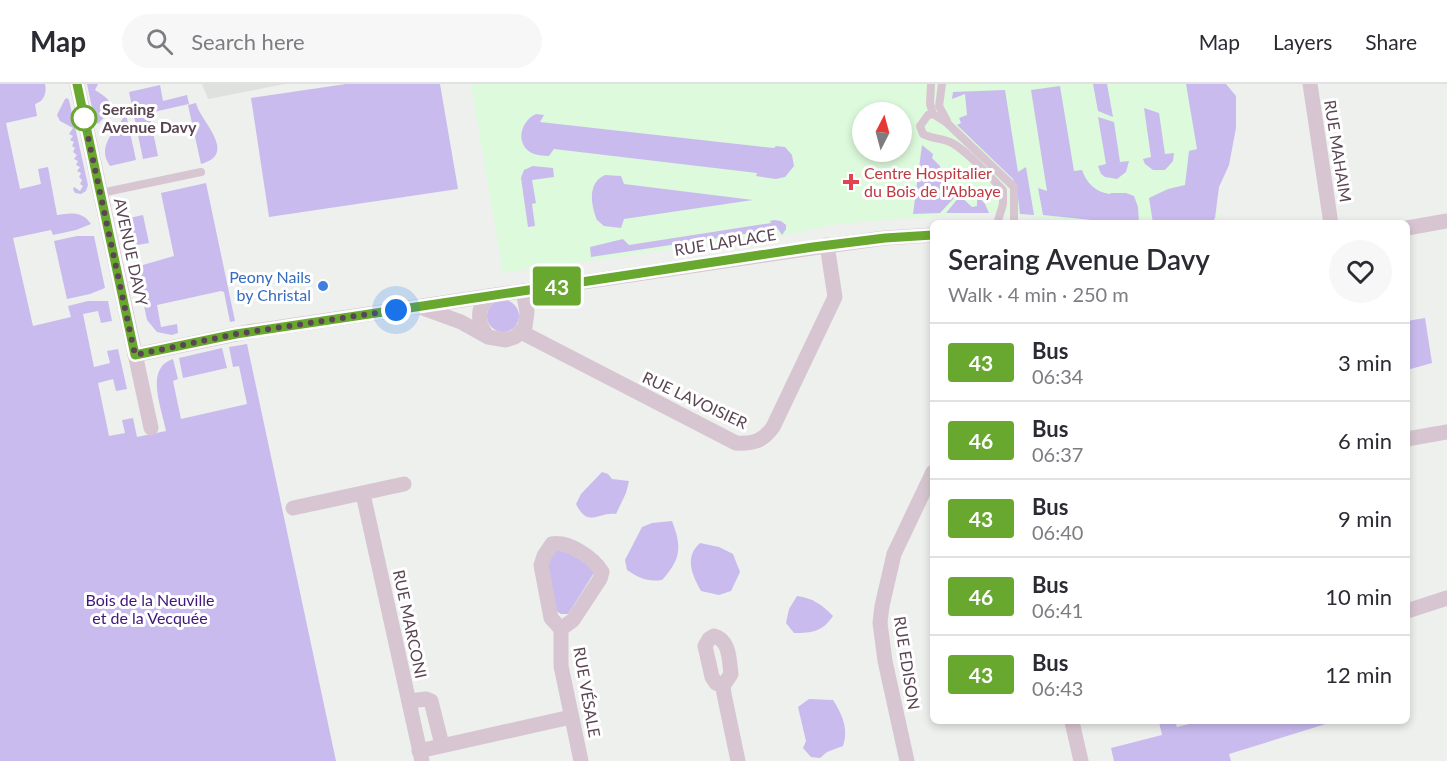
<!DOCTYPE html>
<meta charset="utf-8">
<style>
body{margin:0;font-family:Lato,sans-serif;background:#f7f7f7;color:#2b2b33;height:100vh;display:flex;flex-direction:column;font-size:22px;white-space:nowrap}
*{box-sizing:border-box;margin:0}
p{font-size:20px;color:#7c7c81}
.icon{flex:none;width:33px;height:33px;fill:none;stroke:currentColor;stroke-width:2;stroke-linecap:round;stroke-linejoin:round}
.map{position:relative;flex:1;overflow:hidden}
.side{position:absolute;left:930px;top:136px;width:480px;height:504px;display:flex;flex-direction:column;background:#fff;border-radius:9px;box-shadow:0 3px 9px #0003}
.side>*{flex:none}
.badge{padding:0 12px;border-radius:4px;font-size:21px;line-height:39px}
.needle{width:39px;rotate:6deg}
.fabs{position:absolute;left:852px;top:18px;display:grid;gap:12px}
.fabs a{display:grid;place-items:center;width:60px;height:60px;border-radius:50%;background:#fff;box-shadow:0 3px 9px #0003;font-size:30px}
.you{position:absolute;width:30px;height:30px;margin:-15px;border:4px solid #fff;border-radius:50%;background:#1a73e8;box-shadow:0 0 0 9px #1a73e833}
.map>.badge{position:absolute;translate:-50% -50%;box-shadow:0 0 0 3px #fff}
.round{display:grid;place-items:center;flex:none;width:63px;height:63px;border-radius:32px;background:#f7f7f7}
.headline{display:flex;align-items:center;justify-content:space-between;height:102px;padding:0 18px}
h1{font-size:28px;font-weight:600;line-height:45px}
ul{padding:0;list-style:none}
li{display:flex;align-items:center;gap:18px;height:78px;padding:0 18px;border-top:2px solid #e1e1e2}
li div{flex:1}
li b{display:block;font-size:22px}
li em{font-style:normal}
li .badge{min-width:66px;font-weight:700;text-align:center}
header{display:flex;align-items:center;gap:36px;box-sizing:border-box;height:84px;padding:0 30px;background:#fff;border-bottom:2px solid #e1e1e2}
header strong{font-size:28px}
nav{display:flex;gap:33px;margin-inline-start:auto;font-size:21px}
.search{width:420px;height:54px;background:#f7f7f7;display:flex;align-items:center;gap:15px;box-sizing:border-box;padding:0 21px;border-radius:33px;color:#7c7c81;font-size:22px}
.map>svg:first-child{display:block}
.education{fill:#dfe1de}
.medical{fill:#ddfadc;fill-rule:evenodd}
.green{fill:#c9bbee}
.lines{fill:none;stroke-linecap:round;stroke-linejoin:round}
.lane{stroke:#d7c6d1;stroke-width:8}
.street{stroke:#d7c6d1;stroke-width:15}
.line-casing{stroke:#fff;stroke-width:14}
.line{stroke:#69a82f;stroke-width:9}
.walk{stroke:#5a4552;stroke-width:6;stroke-dasharray:0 10.8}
.stop-dot{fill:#fff;stroke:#69a82f;stroke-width:3}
.health-dot{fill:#e0444e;stroke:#fff;stroke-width:2}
.shop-dot{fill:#3f7fe0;stroke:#fff;stroke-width:2}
.labels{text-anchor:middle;stroke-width:6;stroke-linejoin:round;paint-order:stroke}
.stop-label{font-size:16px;font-weight:bold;fill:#5a4552;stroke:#fff;text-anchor:start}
.street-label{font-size:16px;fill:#5a4552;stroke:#fff}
.health-label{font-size:16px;fill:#be3a42;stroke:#fff;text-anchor:start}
.shop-label{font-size:16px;fill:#366cbe;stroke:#fff;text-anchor:end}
.park-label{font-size:16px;fill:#3f177b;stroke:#fff}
</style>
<header>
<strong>Map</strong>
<div class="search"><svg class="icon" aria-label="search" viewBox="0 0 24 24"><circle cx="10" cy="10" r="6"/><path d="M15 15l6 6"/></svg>Search here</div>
<nav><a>Map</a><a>Layers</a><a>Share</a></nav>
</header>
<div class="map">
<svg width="1447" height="677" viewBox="0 0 1447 677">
<rect width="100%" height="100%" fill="#edf0ed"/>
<polygon class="education" points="202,0 285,0 208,15"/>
<path class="medical" d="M471,0h731l16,139 -91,1 -140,-11 -92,6 -58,5 -52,11h-13l-269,38zM862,28h40v40h-40z"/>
<g class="green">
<path d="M0,0h45c2,9 -1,17 -10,20l2,12 -31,7 14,66 21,-5 -3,-15 10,-2 9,48c15,-2 25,-4 34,9l-15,6 -23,5 -2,-5 -38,8 20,88 38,-9 -3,-11 20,-5h20l4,20 -11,2 -3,-12 -15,3 11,53 16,-4 -3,-12 11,-2 9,40 -11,2 -3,-12 -15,4 11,53 16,-3 -3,-13 11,-2 4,19 29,-6c-4,-22 -22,-63 7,-72l5,20 -5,2 8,38 66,-15 -8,-38 -6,1 -4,-20 18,-3 89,417h-336z"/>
<path d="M87,0h11l-3,6c20,12 20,17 3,34l-3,-2z"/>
<polygon points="346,0 440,0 458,105 269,133 251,14"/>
<polygon points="1093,0 1107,0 1113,33 1098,27"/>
<polygon points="1186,0 1226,0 1236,12 1236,44 1229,81 1219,103 1215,134 1212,139 1153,139 1149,114 1168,105 1185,101 1189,67 1197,65"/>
<polygon points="160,1 163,17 187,11 189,20 149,29 158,72 143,75 129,8"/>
<path d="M1060,2l14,85 8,-1c5,14 14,22 28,24l1,-1h15l8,3 4,11 1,16h-18l-78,-8 -5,-27 9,3 -16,-101z"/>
<polygon points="1005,6 1018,88 1026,83 1034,131 1020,130 1017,105 1013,95 957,41 961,39 959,34 967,31 965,10 952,15 953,8"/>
<polygon points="65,15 67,14 69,16 88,101 86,107 81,110 75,109 73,105 74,103 80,107 83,102 80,100 82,96 79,93 81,89 77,87 80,83 76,81 78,77 74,75 77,71 73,68 75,64 72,62 74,58 70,56 73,52 69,50 73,44 60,37 57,31"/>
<path d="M196,19c4,18 43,51 5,61l-13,-59z"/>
<polygon points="1144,24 1159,29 1165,70 1174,69 1173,77 1165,86 1153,86 1145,80 1143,75 1151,73"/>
<path d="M126,30l10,46 -26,6c-14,-20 5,-35 16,-52z"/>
<path d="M536,30l8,1 -4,7 234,26 2,-2 9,1 7,8 2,11 -9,11 -9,2 -20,-3 1,-3 -203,-24 -5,7c-5,0 -11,-1 -15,-2 -20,-8 -14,-33 2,-40z"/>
<polygon points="1098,33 1114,38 1120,78 1129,77 1126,88 1117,95 1105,93 1101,90 1098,82 1106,80"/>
<polygon points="922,61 933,70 932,74 940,82 941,99 955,113 940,129 913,130"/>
<polygon points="533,82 553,84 554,93 532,96 536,119 532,120 535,142 528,143 521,94 524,86"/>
<path d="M605,91l16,1 3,8 129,16 -129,19 -3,9 -17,-2 -7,-6c-6,-15 -10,-37 8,-45z"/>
<polygon points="206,99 235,237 230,238 224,208 221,207 157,221 161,243 177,240 178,249 172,251 157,248 147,236 136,183 174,172 161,109"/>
<polygon points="977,111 985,120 989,129 946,129 960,112 972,123 977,122"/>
<polygon points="143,131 149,159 131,162 125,135"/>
<polygon points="774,136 781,137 786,141 786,145 782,151 778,145 591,173 590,163 623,155 629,161 771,139 770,137"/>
<polygon points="77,152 94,152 105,204 90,210 67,215 54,157"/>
<circle cx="503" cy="232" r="16"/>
<polygon points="1425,234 1432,279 1407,286 1407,237"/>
<polygon points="222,264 227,284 183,294 179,274"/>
<path d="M602,388l6,2 4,5 17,2 -3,12 -10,21c-17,-3 -28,15 -40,-10l5,-10z"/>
<path d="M672,437c10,26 9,38 -10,59 -15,2 -23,-2 -35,-10l-2,-10 17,-33 10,-4z"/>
<path d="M700,459l19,4 14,7 7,18 -9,19 -12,4 -18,-4c-9,-16 -17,-34 -1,-48z"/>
<polygon points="564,466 590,482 594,489 568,530 561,530 555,526 547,480 553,467"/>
<path d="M797,512c16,2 25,9 36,20 -11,16 -21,17 -39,17l-8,-10 3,-14z"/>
<path d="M809,615l24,1c9,14 16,29 10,46l-16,6 -7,6 -9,-1 -8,-9 3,-7 -8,-34z"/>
<polygon points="1159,638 1175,638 1177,643 1197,638 1332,638 1229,670 1231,677 1114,677 1111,664 1162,651"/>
</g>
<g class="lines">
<g class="lane">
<polyline points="942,0 939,22 947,37"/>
<polyline points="931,1 930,20 933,30 947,39 1014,103 1014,140"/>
<path d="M933,30l-5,1 -8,11 3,8c9,5 18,4 27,8 16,7 40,35 53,48v14l-6,20"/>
<polyline points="101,109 201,88"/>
</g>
<g class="street">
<polyline points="77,0 151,344"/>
<polyline points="1310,0 1331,140"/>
<polyline points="1407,144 1447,137"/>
<polyline points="420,223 461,238 488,253 506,256 515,253 525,243 527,228 523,207"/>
<path d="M521,248l215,111c18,1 27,-2 37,-16l62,-130 -8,-52"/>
<path d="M487,252c-10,-14 -11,-29 3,-40"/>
<polyline points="135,271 247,248 826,162 885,154 933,151"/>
<polyline points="1407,355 1447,348"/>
<polyline points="363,410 422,677"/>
<polyline points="293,424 404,400"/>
<polyline points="1407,527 1447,514"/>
<path d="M561,545l12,-9 27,-41 2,-7c-8,-14 -33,-31 -50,-28l-8,12 -3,9 10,53 10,11v37l20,95"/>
<path d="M723,602l-7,-3 -4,-6 -7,-31 4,-7 5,-3c16,4 15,24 17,38l-8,12 1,8 14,67"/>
<polyline points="409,617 426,615 431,617 442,661"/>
<polyline points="1072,638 1081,677"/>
<polyline points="419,667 571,633"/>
<polyline points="907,677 885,577 880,539 882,522 894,470 933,388"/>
</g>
</g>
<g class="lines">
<g class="line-casing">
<polyline id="line" points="77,0 135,271 236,250 396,226 813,163 885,154 933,151"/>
</g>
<use href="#line" class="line"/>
<polyline class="walk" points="84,34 135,271 236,250 396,226"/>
</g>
<circle class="stop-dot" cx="84" cy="34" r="12"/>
<path class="health-dot" d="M848 89h6v6h6v6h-6v6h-6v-6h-6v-6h6z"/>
<circle class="shop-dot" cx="323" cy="202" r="6"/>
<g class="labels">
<g class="stop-label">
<text x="102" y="31">Seraing<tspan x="102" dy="18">Avenue Davy</tspan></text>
</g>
<g class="street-label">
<text transform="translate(1338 67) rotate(81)" y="6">RUE MAHAIM</text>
<text transform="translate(725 158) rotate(-9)" y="6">RUE LAPLACE</text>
<text transform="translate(131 168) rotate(78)" y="6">AVENUE DAVY</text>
<text transform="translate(695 316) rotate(25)" y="6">RUE LAVOISIER</text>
<text transform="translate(410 540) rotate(78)" y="6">RUE MARCONI</text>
<text transform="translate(907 579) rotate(81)" y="6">RUE EDISON</text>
<text transform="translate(587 608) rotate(80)" y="6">RUE VÉSALE</text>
</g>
<g class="health-label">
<text x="864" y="95">Centre Hospitalier<tspan x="864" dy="18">du Bois de l'Abbaye</tspan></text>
</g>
<g class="shop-label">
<text x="311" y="199">Peony Nails<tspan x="311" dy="18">by Christal</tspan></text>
</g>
<g class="park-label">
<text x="150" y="522">Bois de la Neuville<tspan x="150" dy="18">et de la Vecquée</tspan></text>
</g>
</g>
</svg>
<div class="fabs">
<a><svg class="needle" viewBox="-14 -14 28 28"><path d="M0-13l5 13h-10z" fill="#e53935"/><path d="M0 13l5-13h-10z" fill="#7c7c81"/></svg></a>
</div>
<div class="you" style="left:396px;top:226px"></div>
<b class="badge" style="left:557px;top:202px;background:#69a82f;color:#fff">43</b>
<section class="side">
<div class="headline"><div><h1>Seraing Avenue Davy</h1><p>Walk · 4 min · 250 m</p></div><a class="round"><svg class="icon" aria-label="heart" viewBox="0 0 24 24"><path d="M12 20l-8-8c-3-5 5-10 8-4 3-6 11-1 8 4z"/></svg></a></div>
<ul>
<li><span class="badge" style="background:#69a82f;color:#fff">43</span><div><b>Bus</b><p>06:34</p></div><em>3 min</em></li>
<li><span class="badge" style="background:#69a82f;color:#fff">46</span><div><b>Bus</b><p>06:37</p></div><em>6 min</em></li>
<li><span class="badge" style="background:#69a82f;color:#fff">43</span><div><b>Bus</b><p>06:40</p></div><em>9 min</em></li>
<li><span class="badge" style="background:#69a82f;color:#fff">46</span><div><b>Bus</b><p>06:41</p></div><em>10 min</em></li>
<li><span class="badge" style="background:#69a82f;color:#fff">43</span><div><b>Bus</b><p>06:43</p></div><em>12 min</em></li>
</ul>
</section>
</div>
